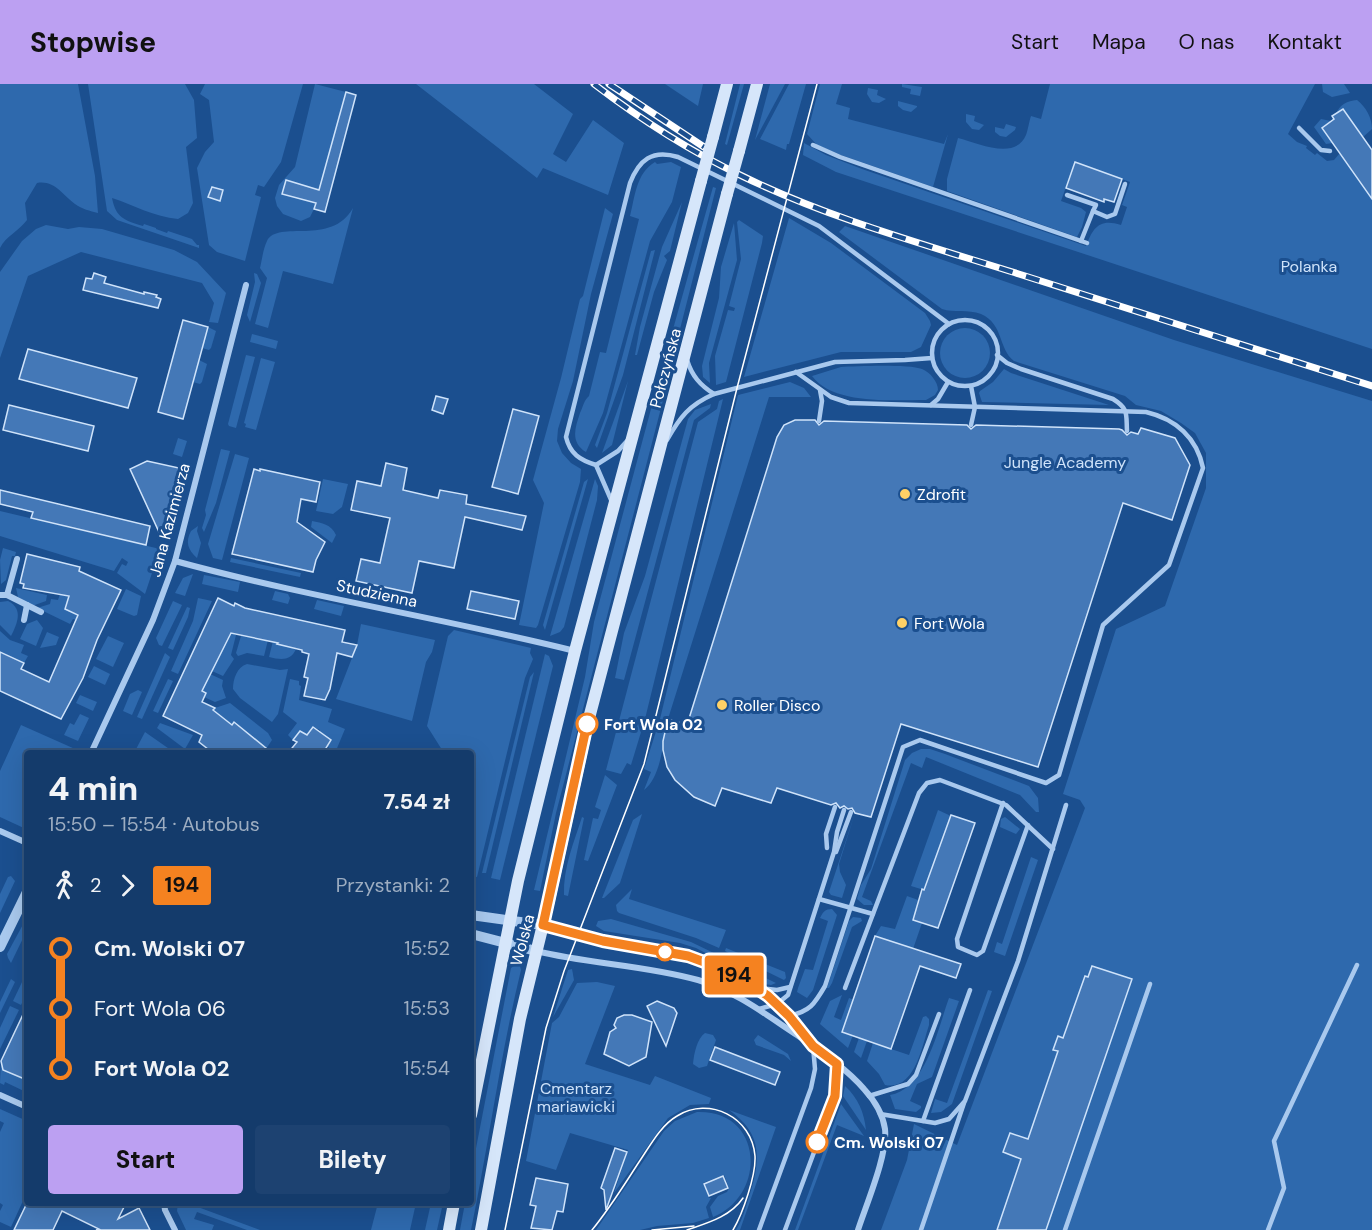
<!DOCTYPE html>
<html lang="pl">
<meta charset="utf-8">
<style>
body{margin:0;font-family:"DM Sans",sans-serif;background:#1d4271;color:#f1f3f6;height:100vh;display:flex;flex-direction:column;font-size:22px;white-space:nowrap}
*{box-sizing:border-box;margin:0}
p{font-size:20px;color:#9dadc1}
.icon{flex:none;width:33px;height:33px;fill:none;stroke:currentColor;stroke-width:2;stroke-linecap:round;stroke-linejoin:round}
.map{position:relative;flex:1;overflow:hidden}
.side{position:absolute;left:24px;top:666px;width:450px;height:456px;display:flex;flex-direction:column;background:#143b6b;border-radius:6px;box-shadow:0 6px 24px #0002,0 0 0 2px #33557e}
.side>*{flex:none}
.badge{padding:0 12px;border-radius:4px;font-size:21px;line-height:39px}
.map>.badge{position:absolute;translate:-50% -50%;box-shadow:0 0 0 3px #fff}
.legs{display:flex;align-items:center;gap:9px;height:66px;padding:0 24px;font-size:20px}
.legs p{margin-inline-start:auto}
.headline{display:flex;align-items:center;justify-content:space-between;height:102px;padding:0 24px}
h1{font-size:33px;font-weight:800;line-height:45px}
.button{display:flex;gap:12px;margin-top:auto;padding:12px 24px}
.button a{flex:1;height:69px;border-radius:6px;background:#bca0f2;color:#111;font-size:24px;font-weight:800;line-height:69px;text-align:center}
.button a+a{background:#1d4271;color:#f1f3f6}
ul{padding:0 24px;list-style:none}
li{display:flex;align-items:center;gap:21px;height:60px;font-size:22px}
li i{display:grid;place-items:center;width:9px;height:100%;margin:0 8px;background:currentColor}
li i::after{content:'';width:15px;height:15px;margin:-8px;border:4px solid;border-radius:50%;background:#143b6b}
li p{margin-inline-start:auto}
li:first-child i{background:linear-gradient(#0000 50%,currentColor 0)}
li:last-child i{background:linear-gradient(currentColor 50%,#0000 0)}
header{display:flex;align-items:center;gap:36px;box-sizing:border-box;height:84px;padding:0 30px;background:#bca0f2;color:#111}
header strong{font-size:28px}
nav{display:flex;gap:33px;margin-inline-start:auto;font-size:21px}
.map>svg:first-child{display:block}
.green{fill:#2e69ad}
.building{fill:#4478b7;stroke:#cfe3fa;stroke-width:1.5}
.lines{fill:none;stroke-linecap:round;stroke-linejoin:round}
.service{stroke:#a9c9ee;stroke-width:4.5}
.minor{stroke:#a9c9ee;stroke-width:6}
.tertiary{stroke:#a9c9ee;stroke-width:10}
.secondary{stroke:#d6e6fa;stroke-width:12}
.tram{stroke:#fff;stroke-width:1.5}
.rail-casing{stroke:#fff;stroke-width:7}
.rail{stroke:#1b4f8f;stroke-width:4.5;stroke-dasharray:14;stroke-linecap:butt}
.secondary-bridge{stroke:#d6e6fa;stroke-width:12}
.line-1-casing{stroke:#fff;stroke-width:14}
.line-1{stroke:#f58220;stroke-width:9}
.poi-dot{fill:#ffd166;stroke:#1b4f8f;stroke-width:2}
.stop-1-dot{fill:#fff;stroke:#f58220;stroke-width:3}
.labels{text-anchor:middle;stroke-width:6;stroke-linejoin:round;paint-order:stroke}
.park-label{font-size:16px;fill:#cfe3fa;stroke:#1b4f8f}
.street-label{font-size:16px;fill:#fff;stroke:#1b4f8f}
.poi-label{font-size:16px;fill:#fff;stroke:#1b4f8f;text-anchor:start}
.stop-label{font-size:16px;font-weight:bold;fill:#fff;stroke:#1b4f8f;text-anchor:start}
</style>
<header>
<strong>Stopwise</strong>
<nav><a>Start</a><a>Mapa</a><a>O nas</a><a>Kontakt</a></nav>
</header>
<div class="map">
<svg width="1372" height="1146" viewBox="0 0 1372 1146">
<rect width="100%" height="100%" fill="#1b4f8f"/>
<g class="green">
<path d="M0,0h78l17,92 3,37c-8,-2 -16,-4 -23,-9 -13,-9 -20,-24 -38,-21l-12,20 2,17c-8,11 -21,16 -27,28z"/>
<path d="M88,0h97l9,16 3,38 -11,9 7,56 -5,10 -10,6c-24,-2 -44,-14 -66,-21 4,20 12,22 31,28l1,-2 12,4v1l11,4 1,-2 24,8 5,6h2v3l-82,-28 -10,-9z"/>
<polygon points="205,0 303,0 281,78 264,103 258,101 255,111 261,113 245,177 217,168 209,161 197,84 205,68 214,58 209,16 200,10"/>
<polygon points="315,0 346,8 314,125 310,133 301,137 283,130 277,122 275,114 279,101 295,83"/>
<polygon points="416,0 534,0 573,30 553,70 566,78 593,36 624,59 608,111 543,84 537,94"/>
<polygon points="665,0 703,0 698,22"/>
<polygon points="740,0 744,0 727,61 725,60"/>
<polygon points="770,0 785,0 755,56"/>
<polygon points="789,0 806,0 789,60 787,60 786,66 760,55"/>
<polygon points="820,0 842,0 836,20 850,24 848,35 944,60 948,50 933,103 841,71 817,61 807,50"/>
<polygon points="902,0 922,3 920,12 910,10 911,5 902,3"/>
<path d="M1050,0h265l-27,50 9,8 10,4 -1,2 9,7 2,-2 10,8 7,-1 6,-7 32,46v150l-536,-177 -33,-17 1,-12 22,12 36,14 224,77c7,-18 13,-28 35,-21l6,-18 -5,-2 8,-23 -55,-20 -14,39 20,7 5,4 -4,15 -5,10 -130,-46v-12l11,-41c20,5 57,23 68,-3 2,-5 3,-13 5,-19l10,3z"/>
<polygon points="1322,0 1344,0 1350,9 1332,13 1323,8"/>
<polygon points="868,4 878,6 877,11 886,15 879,19 872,18 867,10"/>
<path d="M1357,16c9,7 15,18 15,29l-9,8 -20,-28 -7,5c4,-10 11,-13 21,-14z"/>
<polygon points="898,17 917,22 917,23 911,28 903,26 898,22"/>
<polygon points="966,30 975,32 974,37 984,41 979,46 972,45 966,38"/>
<polygon points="1321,35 1331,37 1322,44 1333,59 1326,60 1314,43"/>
<polygon points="1006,40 1016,43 1015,46 1006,53 1000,52 995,48 995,43 1004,45"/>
<path d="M655,78l2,2 14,-2 10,5 -9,35 -22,39 -47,172 -17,39c-16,-10 -11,-24 -6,-39 3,-6 4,-13 9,-17l11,-44 6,1 33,-134 -9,-3c5,-19 6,-43 25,-54z"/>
<polygon points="713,103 716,104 667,296 668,297 556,729 540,807 534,806 585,593 594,538 659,295"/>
<polygon points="682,118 670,167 664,172 667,176 654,208 637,271 635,271 640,243 662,163"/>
<path d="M353,124l-20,76 -50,-13 -15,57 -13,-4 12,-46 -7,-10c2,-8 3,-19 7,-27 11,-22 64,6 86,-33z"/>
<polygon points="605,124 613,130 591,210 573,297 558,345 557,357 562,369 571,379 581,385 580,398 538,541 536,544 519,541 544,419 533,396 561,294 580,215 583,212"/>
<polygon points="789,134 831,159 925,229 930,237 931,241 921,263 911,268 841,268 744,293"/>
<polygon points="739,136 763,152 762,159 726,298 716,301 715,272 728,226 734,227 735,224 729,222 741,175 737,138"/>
<polygon points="734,139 737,176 709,279 710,299 703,293 702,282 719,214 721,183"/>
<polygon points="46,141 68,145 79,143 102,145 174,166 197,178 226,209 218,239 209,238 214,219 202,199 81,168 28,192 0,274 0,188 22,157 36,145"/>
<path d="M845,142l329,114 198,61v829h-491l26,-70 7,-36 43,21 128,-337 -5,-8 -17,-6 53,-165 49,-23 41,-118v-35l-11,-20 -14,-10 -20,-12 -25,-6 -11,-9 -111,-35c-16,-12 -10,-37 -33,-47 -13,-5 -27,-1 -39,-5l-103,-77z"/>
<polygon points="655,166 623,291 597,364 595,361 607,329 651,167"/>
<polygon points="254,189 257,190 261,199 250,238 247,231 255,198"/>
<polygon points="208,243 216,247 211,264 209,266 202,264"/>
<circle cx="965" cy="269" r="25"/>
<polygon points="252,250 278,257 276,265 250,258"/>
<polygon points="246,271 255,273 236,344 229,342 228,340"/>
<polygon points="261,274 275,278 256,346 245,343 246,340 244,339"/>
<polygon points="199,276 207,280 202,298 200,300 193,298"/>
<path d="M841,283c16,-1 68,-3 81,2 8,3 16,13 16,21l-3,5 -9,5c-33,0 -93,5 -114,-24z"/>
<polygon points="1004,285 1011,289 1109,321 982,318 979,309 980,307 993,298"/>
<polygon points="628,297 612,361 602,369"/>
<path d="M790,298l14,6 7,9h-42l-101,322c-5,21 -6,57 -24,71l7,-18 -7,-3 16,-50 78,-324z"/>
<polygon points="723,315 645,635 631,681 627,679 621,690 606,686 698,338 717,325 719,317"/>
<polygon points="711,320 710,324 694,336 624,596 615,594 624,549 645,492 688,335 695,326"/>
<polygon points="178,354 187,357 182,373 173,370"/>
<polygon points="221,365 230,367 216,419 204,448 202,444 206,431 205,426"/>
<polygon points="235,370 249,374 222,476 213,474 208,460"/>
<polygon points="179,384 183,385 176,417 172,417"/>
<polygon points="323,395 348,400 342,423 333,430 316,427"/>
<polygon points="588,395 545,546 543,541 584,398"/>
<polygon points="595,395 598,402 597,416 564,543 560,548 550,552"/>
<polygon points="0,427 160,465 145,510 117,489 122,480 126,482 128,478 122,474 114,487 0,452"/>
<path d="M312,437c10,2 19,3 24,14l-4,8 -21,-16z"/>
<path d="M198,442l-1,5 4,12 -4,15c-9,-8 -12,-16 -6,-27z"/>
<polygon points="3,464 16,468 15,472 12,472 6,496 1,500 0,476"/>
<polygon points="231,474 301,489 300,493 230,478"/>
<polygon points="193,490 185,512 175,509 183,494"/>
<polygon points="204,491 240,498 238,508 202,500"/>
<polygon points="16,504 47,511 46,517 32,522 18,513"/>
<polygon points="126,505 141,512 137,531 134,532 117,525"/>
<polygon points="275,507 288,510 290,514 288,520 272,516"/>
<polygon points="60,510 69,512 65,525 79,531 76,536 73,535 70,540 37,524 50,520 51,515 58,516"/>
<polygon points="198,514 212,517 178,590 171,587 193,537"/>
<polygon points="317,516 344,522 341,532 314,525"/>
<path d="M8,517c16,8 9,23 3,35l-11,-11v-23z"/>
<polygon points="173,517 182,521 162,562 159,561 156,554"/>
<polygon points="187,523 190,524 188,533 173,566 168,564"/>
<polygon points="37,536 43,544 36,562 20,555 27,540"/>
<polygon points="361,540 435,556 432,568 426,578 412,637 336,615 357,561"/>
<polygon points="454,546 531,564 530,569 533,575 525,594 477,793 471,792 471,669 444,669 427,642 448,552"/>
<polygon points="0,547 10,556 24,561 21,569 28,572 24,579 0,568"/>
<polygon points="47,548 59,553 56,561 40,564"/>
<polygon points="231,549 236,551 231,571 234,575 223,592 212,587 220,572 219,571 224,559 226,560"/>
<polygon points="108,552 124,559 113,583 96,575"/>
<polygon points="241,552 268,556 264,572 247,569 238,572 236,569"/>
<path d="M273,557l5,1 -1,2 19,5c-5,12 -15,11 -27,8z"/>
<polygon points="165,569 170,573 142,635 137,633"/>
<polygon points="545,570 549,572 553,582 500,796 491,794"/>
<path d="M247,580l33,6 8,-1 -10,45 -6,8 -32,-24 -7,-9c0,-10 4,-22 14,-25z"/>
<polygon points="94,582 110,590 105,601 88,593"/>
<polygon points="534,588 486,789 482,789 530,593"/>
<polygon points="210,590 223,596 222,602 226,614 215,618 204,613 206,609 202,607"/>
<polygon points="168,595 173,597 158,629 153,627"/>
<polygon points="290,595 299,597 299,601 301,602 299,616 332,625 328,638 345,645 335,669 327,662 330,656 320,648 320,646 313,643 307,651 300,647 293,656 288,651 297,639 283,628"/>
<polygon points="138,606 142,608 132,631 123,627 130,610"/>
<polygon points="80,611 97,618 93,627 76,619"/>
<polygon points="230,619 268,649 272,656 266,665 250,654 251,652 244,646 238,645 239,642 234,638 232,641 213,626 215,624"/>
<polygon points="80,630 89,634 78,657 64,651 70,639 74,641"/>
<polygon points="160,639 193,651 185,665 157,644"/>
<polygon points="21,641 75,665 73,669 27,669 26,745 0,733 0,687"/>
<polygon points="145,648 175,669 134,669"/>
<polygon points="921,665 930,665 945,670 1029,702 1038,714 1039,728 1036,728 1020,711 926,673 922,684 911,679 862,813 871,817 873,821 864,821 857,815 861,801 871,785 905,676 912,669"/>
<polygon points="605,691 617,701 588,777 584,776 593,734 598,735 601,726 595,723"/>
<polygon points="938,726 951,732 924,806 911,802"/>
<polygon points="855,729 839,780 840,788 846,801 842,814 831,811 829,808"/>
<polygon points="642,730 620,799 604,814 602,814 633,736"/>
<path d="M582,733l2,1 -16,78 -4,-1c-1,-27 10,-53 18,-78z"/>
<polygon points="1005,733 1020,745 1016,750 1000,743 1001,735"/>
<polygon points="1031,773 1038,776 1005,872 994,868 997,858 1002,860"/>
<polygon points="11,792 15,797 0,829 0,810 8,793"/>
<polygon points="632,805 629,815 726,846 719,864 696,854 619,829 617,827 616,821"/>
<polygon points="907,812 921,817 922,839 913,865 875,852 881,842 895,845"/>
<path d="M832,825l5,6 -24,75 -6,8 -10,-6 1,-4 7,-19 8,1 15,-49 -8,-3c3,-6 5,-9 12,-9z"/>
<polygon points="27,833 27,846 11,879 8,874 7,870"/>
<polygon points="853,833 861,834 862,837 852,843 832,899 829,904 827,904 849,837"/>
<polygon points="611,835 691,858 776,899 771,901 764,900 696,864 680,859 604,847 596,842 598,837"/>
<polygon points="726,864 785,888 786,894 784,896 725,867"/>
<path d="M517,880l3,2 1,4c-21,86 -32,173 -50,260h-11l5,-27h6v-29l40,-206z"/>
<polygon points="572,885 574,896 553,933 568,886"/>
<polygon points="11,895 15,898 0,929 0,918"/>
<polygon points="23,896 27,898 27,909 21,921 13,917"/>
<polygon points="597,898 615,902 585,980 650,1001 655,992 711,1014 709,1020 690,1021 668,1034 614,1109 628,1066 570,1049 556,1086 526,1077 552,939 559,933 577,899"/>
<polygon points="988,906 992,907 952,1020 941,1028 931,1029 935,1015 947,1019"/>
<polygon points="842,911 834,933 841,936 849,914 854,916 853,951 848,964 820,940 830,917"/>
<path d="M949,914l10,3 -27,76 -15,7 -7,17 11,5v2l-5,4 -21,-3 -5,-14c36,-6 48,-67 59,-97z"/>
<polygon points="10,922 19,926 0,965 0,944"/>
<path d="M926,932l3,3v6c-7,21 -14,66 -44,60l-6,-11 -12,-13 6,-18 36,12 14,-38z"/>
<path d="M705,949l8,2 3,5 -9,26 -8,2 -6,-4c1,-11 4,-25 12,-31z"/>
<polygon points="758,951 788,970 791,977 784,971 756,961 754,956"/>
<polygon points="859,954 867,957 861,974 854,968"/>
<polygon points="1,977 3,986 25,995 27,992 26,1008 5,998 4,1001 0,999"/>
<path d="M845,1002c13,12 19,26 21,44l-23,-34z"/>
<polygon points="841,1020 864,1052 837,1041 798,1146 795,1146"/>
<polygon points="0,1025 27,1037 27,1108 11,1143 0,1138 0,1127 3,1121 0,1119 0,1048 4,1039 0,1037"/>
<path d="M729,1026l47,17 -36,103h-4c7,-11 10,-24 14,-36 11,-36 12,-61 -21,-84z"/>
<path d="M697,1028c67,-2 70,83 16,105l-3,-10 8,-11 9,-4 2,-4 -5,-13 -21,8 6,15h2l-5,9 3,11 -16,5 -36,3 -17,4h-44l68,-99 11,-10z"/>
<polygon points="178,1119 187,1119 260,1146 247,1146 197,1128 194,1135 214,1141 212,1146 186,1146 177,1127"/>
<polygon points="378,1119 416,1119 410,1146 371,1146"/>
<polygon points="431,1119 443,1119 437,1146 425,1146"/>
</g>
<g class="building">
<polygon points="346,8 356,11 325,128 314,125 316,119 282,110 286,96 319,106"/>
<polygon points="1343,25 1372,66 1372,115 1322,44 1334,35 1332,32"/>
<polygon points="1075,78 1122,95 1114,118 1104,115 1104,118 1066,104"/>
<polygon points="212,103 223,106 220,117 208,113"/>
<polygon points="94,189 106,193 104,199 144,210 144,208 157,211 156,213 161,215 158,224 83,206 86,194 92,195"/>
<polygon points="183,236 208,243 183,335 158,328"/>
<polygon points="28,265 137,294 128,324 19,295"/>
<polygon points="436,312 448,315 443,330 432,326"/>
<polygon points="9,321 94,342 88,367 3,346"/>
<polygon points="513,325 539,332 518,410 492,403"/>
<polygon points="795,336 815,336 819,341 824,337 967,341 971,345 976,341 1119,345 1122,346 1127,351 1131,348 1138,350 1141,344 1175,354 1190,381 1172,436 1123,419 1038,683 901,640 871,733 855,729 852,724 848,725 844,722 840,724 836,719 831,721 777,704 771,719 722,704 715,722 694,713 675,696 667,683 663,666 663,657 668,635 687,641 777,353 784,341"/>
<polygon points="147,377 179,384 172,417 177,417 170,450 159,448 130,385"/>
<polygon points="386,379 407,384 403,406 438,414 440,406 467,411 466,420 526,432 522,446 465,433 454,484 419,477 412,509 356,497 361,475 380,479 390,434 351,426 357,397 381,402"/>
<polygon points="254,385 260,387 260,385 320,398 316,418 301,415 297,438 325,458 316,476 313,488 232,470"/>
<polygon points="0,406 150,442 146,461 31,434 33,428 0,420"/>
<polygon points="27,470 80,483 79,487 121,506 97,556 83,594 61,635 0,607 0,568 24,579 21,585 49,598 78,531 65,525 69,512 23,504 24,500 20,499"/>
<polygon points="471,507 519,517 515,535 467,525"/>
<polygon points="218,514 234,522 235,519 245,524 345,546 342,558 357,561 352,573 337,569 330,605 325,616 304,612 308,594 304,593 309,570 302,568 302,566 277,560 278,559 231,549 202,607 206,609 202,618 215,624 213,626 232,641 234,638 272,669 213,669 199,658 202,651 163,632"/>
<polygon points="313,643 331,656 323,669 288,669 297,658 293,656 300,647 307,651"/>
<polygon points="951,731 975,739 938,844 913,836 922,805 924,806"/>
<polygon points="875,852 961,880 956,894 920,882 891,965 842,948"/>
<polygon points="1092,882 1132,895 1046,1146 997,1146 1021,1075 1003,1068 1010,1049 1028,1055 1058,967 1053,966 1058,952 1063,954 1085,892 1088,893"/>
<polygon points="657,917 674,924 677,929 666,962 647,922"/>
<polygon points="27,922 27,996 3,986 1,977"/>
<polygon points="624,931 632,931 652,938 646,973 629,982 604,970 610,948 616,944 614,941 617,934"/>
<polygon points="715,963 780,988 775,1001 710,976"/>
<polygon points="615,1064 627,1068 606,1126 604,1106 601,1104"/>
<polygon points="723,1092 728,1104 709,1112 704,1100"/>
<polygon points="536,1094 568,1100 563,1128 557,1127 552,1146 531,1144 536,1122 530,1121"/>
<polygon points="27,1119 126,1119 118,1135 139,1124 150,1146 96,1146 99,1145 62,1127 53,1146 14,1146"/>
</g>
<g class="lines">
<g class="service">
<polyline points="1299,44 1321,66 1330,67"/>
<polyline points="813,61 840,73 1087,159"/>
<polyline points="1067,111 1096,121 1093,127"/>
<polyline points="1081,157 1093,127 1107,133 1115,130 1125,100"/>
<circle cx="965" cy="269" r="33"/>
<path d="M997,271l10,8 14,6 92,30c16,10 13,15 14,32"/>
<path d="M687,276c5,16 13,25 27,34"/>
<polyline points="931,321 938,315 948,298"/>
<polyline points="819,337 822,317 820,306"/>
<polyline points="971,341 975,323 971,302"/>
<path d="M667,356c13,-23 22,-35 47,-46l121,-32 70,-2 27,-2"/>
<polyline points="596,381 618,367 627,357"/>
<path d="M612,418l-16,-37c-16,-5 -26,-11 -30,-28l64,-254c9,-23 22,-34 48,-26l141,69 130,98"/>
<polyline points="1003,719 957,855 958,863 977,871 983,867 1028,741"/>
<polyline points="827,764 826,750 835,723"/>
<polyline points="836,768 851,728"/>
<polyline points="819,815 873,830 919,709 927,699 940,696 1006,721 1053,765"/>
<polyline points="760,904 777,906 790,903"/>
<polyline points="845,904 873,830"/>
<polyline points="759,925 777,920 788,911 834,768 837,748 844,726"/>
<path d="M789,932c21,-5 25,-11 36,-30l78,-239 17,-7 126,43 13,-8 44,-150 66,-60 34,-97c-6,-30 -27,-49 -57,-56l-297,-9 -18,-6 -35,-25"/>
<polyline points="869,1012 908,1000 916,991 939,930"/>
<polyline points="880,1030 935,1039 949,1035 965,1017 1018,877 1066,721"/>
<polyline points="923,1037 970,906"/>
<polyline points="759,1146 811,1004 815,985 813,962"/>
<polyline points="785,1146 835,1012 837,980"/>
<polyline points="921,1146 964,1019"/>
<polyline points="1065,1146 1150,900"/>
<polyline points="1268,1146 1284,1104 1274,1057 1357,881"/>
</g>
<g class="minor">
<path d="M175,477c132,36 267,57 400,90"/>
<polyline points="0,511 7,511 41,528"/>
<polyline points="7,511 17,475"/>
<polyline points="24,536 27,521"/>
<polyline points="91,669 153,536 175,477 246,201"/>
<polyline points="0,747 27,759"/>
<path d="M543,842c22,5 44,12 67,17 55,11 99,12 148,45 20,13 35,34 51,53"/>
<path d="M536,867c53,13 109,14 162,29 37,11 67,34 99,55 23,16 49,33 67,54 10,11 19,26 21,40 3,25 -19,76 -27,101"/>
<polyline points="0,1011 27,1023"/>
<polyline points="164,1119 165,1126 175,1146"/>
</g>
<g class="tertiary">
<polyline points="471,831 542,841"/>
<polyline points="471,850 536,867"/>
<polyline points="0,863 27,808"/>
</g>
<g class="secondary">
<polyline points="713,53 727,0"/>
<polyline points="739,67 757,0"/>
<polyline points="471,1031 518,797 575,567 701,97"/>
<polyline points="449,1146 454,1119"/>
<polyline points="481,1146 520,935 549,816 588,638 727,110"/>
</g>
<g class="tram">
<polyline points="505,1146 546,944 564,887 644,680 737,304 817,0"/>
<path d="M592,1146c18,-22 32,-45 47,-68 11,-16 21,-36 38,-46 32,-20 75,1 78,40 1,19 -12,57 -22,74"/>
<polyline points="652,1146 694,1142"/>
<path d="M687,1146c20,-7 43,-13 56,-32"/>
</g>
<g class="rail-casing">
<g id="rail">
<path d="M594,0c46,35 94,66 146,91 90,44 187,70 282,100 117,37 233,74 350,111"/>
<polyline points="609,0 704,63"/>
</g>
</g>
<use href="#rail" class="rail"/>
<g class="secondary-bridge">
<polyline points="701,97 713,53"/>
<polyline points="727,110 739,67"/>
</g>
</g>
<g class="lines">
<g class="line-1-casing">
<polyline id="line-1" points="587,640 543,841 603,857 688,872 715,882 746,897 768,912 789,932 813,962 837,980 835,1012 817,1058"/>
</g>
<use href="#line-1" class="line-1"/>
</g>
<g class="poi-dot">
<circle cx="905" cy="410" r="6"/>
<circle cx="902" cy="539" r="6"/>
<circle cx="722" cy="621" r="6"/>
</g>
<g class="stop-1-dot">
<circle cx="587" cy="640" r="10"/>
<circle cx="665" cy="868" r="8"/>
<circle cx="817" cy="1058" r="10"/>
</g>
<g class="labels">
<g class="park-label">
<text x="1309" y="188">Polanka</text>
<text x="1065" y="384">Jungle Academy</text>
<text x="576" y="1010">Cmentarz<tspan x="576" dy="18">mariawicki</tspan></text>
</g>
<g class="street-label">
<text transform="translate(665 284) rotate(-75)" y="6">Połczyńska</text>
<text transform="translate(169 436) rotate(-75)" y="6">Jana Kazimierza</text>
<text transform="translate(377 509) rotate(12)" y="6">Studzienna</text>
<text transform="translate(522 856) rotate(-75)" y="6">Wolska</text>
</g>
<g class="poi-label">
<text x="917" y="416">Zdrofit</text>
<text x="914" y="545">Fort Wola</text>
<text x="734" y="627">Roller Disco</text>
</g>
<g class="stop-label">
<text x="604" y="646">Fort Wola 02</text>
<text x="834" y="1064">Cm. Wolski 07</text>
</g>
</g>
</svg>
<b class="badge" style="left:734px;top:891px;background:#f58220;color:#111">194</b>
<section class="side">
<div class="headline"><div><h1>4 min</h1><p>15:50 – 15:54 · Autobus</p></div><b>7.54 zł</b></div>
<div class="legs"><svg class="icon" aria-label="walk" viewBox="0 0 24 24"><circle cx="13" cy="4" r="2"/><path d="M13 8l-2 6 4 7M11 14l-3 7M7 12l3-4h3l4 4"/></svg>2<svg class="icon" aria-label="forward" viewBox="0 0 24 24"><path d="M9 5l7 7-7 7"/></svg><b class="badge" style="background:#f58220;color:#111">194</b><p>Przystanki: 2</p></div>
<ul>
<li><i style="color:#f58220"></i><b>Cm. Wolski 07</b><p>15:52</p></li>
<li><i style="color:#f58220"></i><span>Fort Wola 06</span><p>15:53</p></li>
<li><i style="color:#f58220"></i><b>Fort Wola 02</b><p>15:54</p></li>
</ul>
<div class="button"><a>Start</a><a>Bilety</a></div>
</section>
</div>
